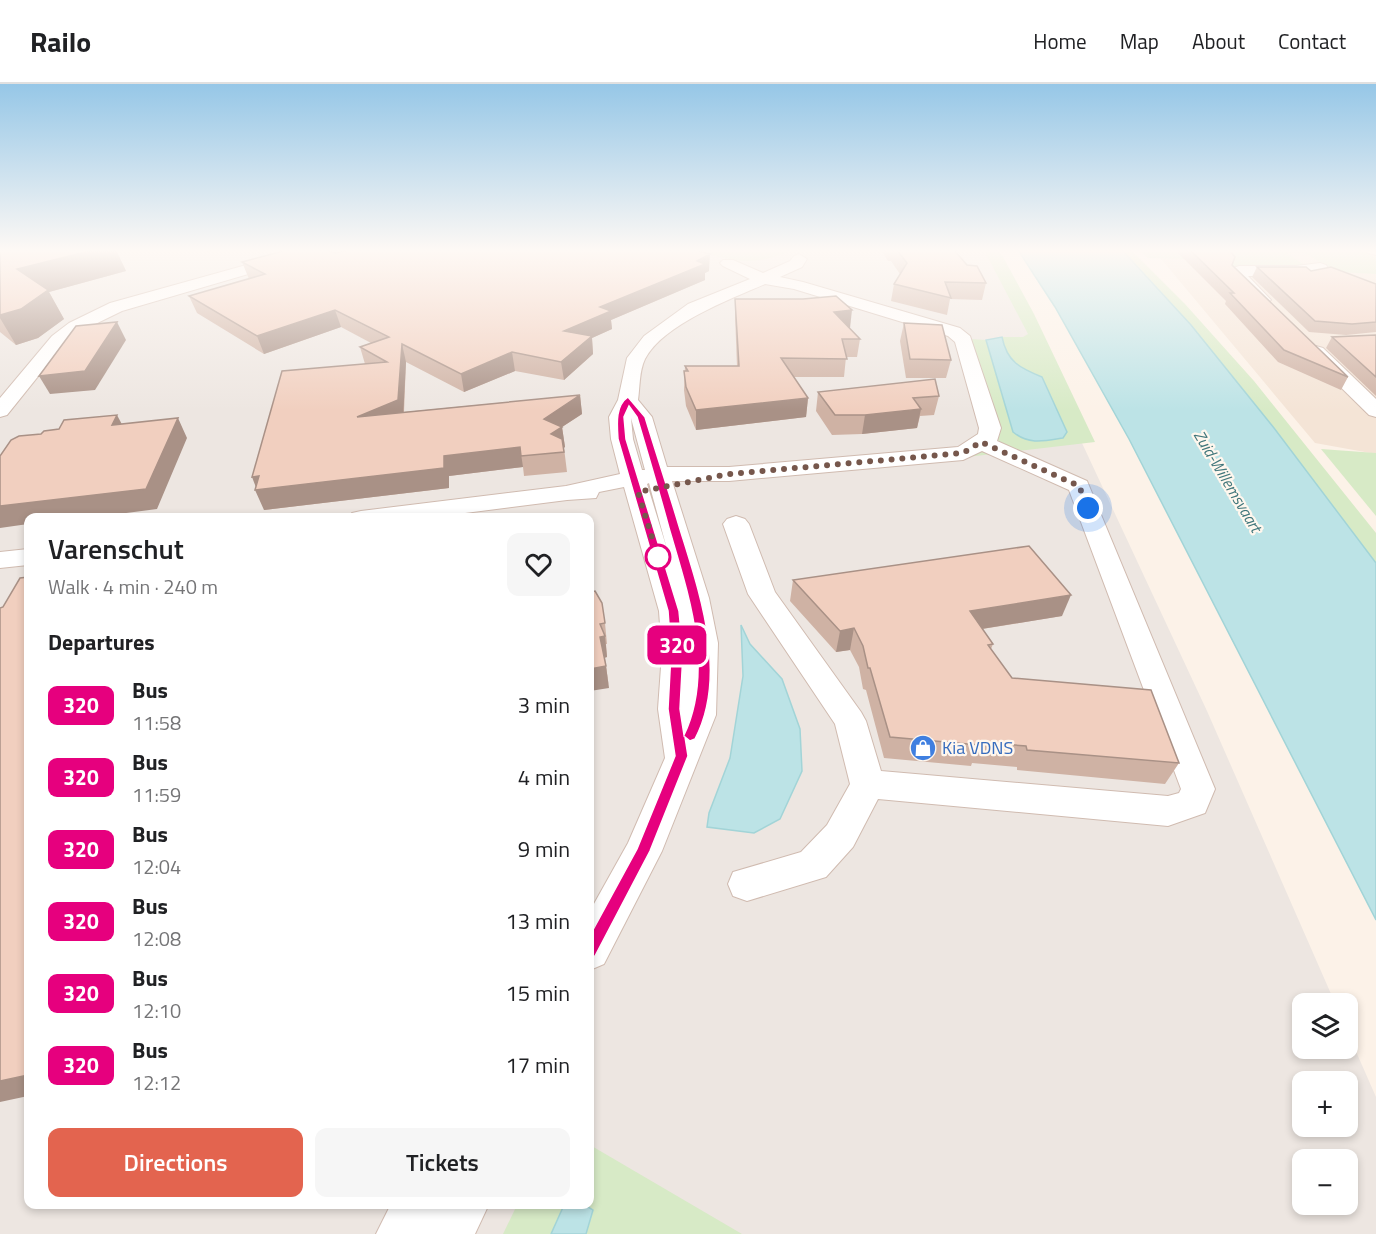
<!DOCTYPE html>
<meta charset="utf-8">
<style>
body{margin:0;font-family:"Titillium Web",sans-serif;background:#f6f6f6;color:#202124;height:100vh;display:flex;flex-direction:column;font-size:22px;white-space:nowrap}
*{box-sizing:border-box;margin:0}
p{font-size:20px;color:#757577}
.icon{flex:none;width:33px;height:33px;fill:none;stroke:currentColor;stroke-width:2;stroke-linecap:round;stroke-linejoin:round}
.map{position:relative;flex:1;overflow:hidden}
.side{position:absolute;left:24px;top:429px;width:570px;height:696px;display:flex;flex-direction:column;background:#fff;border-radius:12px;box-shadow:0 3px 9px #0003}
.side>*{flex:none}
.badge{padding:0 12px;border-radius:9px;font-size:21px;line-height:39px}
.tools{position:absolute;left:1292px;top:909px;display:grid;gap:12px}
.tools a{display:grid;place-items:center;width:66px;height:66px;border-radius:12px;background:#fff;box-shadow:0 3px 9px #0003;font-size:30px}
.you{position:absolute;width:30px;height:30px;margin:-15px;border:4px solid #fff;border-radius:50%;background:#1a73e8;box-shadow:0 0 0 9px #1a73e833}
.map>.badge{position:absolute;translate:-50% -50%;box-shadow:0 0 0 3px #fff}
h2{padding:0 24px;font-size:22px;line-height:54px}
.round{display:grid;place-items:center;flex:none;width:63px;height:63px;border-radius:12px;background:#f6f6f6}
.headline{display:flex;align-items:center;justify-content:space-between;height:102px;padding:0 24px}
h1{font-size:28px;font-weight:600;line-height:45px}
.action{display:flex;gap:12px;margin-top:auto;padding:12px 24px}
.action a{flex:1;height:69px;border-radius:12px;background:#e3644f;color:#fff;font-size:24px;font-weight:600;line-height:69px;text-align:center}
.action a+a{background:#f6f6f6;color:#202124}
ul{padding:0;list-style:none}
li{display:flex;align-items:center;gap:18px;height:72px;padding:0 24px}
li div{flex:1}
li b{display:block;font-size:22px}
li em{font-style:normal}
li .badge{min-width:66px;font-weight:700;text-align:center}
header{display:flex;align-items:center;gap:36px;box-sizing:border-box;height:84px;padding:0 30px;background:#fff;border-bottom:2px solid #e0e0e0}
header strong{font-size:28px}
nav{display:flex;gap:33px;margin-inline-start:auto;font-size:21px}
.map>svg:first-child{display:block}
.residential{fill:#f4e4d6}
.industrial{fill:#ede6e1;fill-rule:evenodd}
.green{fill:#d7eac6}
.water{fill:#bce3e6;stroke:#a2d4d7;stroke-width:1.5}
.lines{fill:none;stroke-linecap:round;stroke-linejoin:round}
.minor-casing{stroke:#d0bbb0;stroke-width:2}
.minor{fill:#fff;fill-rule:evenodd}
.wall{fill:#cfb2a4}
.shaded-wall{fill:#a99186}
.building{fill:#f1cfbf;stroke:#a99186;stroke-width:1.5}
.line{fill:#e6007e;stroke:#fff;stroke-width:1.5;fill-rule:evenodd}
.walk{stroke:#76574c;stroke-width:6;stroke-dasharray:0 10.8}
.stop-dot{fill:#fff;stroke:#e6007e;stroke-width:3}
.labels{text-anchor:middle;stroke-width:4.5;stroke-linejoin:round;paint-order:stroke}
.far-water-label{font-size:16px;font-style:italic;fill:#40767b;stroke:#fff7ee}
.shop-label{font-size:18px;fill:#366cbe;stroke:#fff7ee;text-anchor:start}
</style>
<header>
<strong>Railo</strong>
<nav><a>Home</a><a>Map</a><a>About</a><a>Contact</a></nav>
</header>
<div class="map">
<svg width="1376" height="1150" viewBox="0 0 1376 1150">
<rect width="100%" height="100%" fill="#fcf2e8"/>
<polygon class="residential" points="1149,166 1376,166 1376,370 1315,359 1162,176"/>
<path class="industrial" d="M0,166h988l10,13 209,448 128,292 -33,1v44h45v-17l29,66v137h-1376zM28,434h562v686h-562zM1302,998h45v44h-45zM1302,1076h45v44h-45z"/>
<g class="green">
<path d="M696,166h96c-39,17 -57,12 -96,0z"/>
<path d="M984,166h14l4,5 32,59 61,128 -128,15 29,-17 4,-6 -30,-95 16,1 27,92 29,-55c-22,-9 -35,-15 -40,-40h21l5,-3z"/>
<path d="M1122,166h9l54,54 69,77 122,152v30c-81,-107 -160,-216 -254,-313z"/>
<polygon points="1139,166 1282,166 1303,180 1304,183 1234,185 1222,176 1148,174"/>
<polygon points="1299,166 1362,166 1376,174 1376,190 1338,188"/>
<polygon points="1321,365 1376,369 1376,432"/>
<polygon points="590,1061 742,1150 586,1150 593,1127 585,1121 590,1120"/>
<polygon points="517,1121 517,1120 564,1121 551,1150 503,1150"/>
</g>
<g class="water">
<polygon points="1018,166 1122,166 1191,241 1274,344 1376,479 1376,836 1129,355 1055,223"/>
<path d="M1002,253c5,25 18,31 40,40l25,55 -4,6c-19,3 -34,7 -50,-6l-27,-92z"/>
<polygon points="741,541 750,560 782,595 800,645 802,687 780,735 754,749 707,743 709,729 730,674 743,592"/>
<polygon points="564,1121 585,1121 593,1126 586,1150 551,1150"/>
</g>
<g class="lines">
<g class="minor-casing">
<g id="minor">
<polygon points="300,166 322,166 320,169 122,227 81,247 64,260 7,331 0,333 0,314 52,252 69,239 110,219"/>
<polygon points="1366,166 1376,166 1376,171 1368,169"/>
<path d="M799,170l8,5 -5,8 -22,10 23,5 157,46 10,8 31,92 -4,13 90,40 128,308 -10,24 -37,13 -290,-27 -25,48 -27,30 -79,24 -14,-5 -5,-12 5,-12 68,-20 26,-27 23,-41 -15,-60 -87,-130 -25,-70 4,-5 9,-3 9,3 4,5 26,68 86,120 5,9 15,50 287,25 11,-3 2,-4 -112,-299 -87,-39 -19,9 -234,21h-57l37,117 9,45 -2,72 -54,136 -58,113 -14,6v-59l38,-68 37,-85 -7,-49 4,-56 -3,-42 -35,-124 -25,5 -3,6 -29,2 -141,18h-77l3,-5 9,-2 205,-25 54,-12 -9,-35 -2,-22 9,-17 9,-42 17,-22 44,-32 62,-25 -27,-13 -3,-3 3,-3h10l30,13 27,-12 4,-5zM765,200l29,5 154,47 7,6 24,86 -1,6 -20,13 -229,20h-62l-15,-50 -14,-17c2,-13 1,-29 7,-41 18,-35 86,-60 120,-75zM631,334l14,52h-3l-9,-31zM649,399l18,66 -20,-65z"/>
<polygon points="1320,179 1326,181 1328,184 1326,187 1296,192 1248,192 1271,216 1263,221 1257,220 1229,190 1233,184 1239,182 1296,182"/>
<polygon points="1316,262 1323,264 1376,315 1376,333 1369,331 1309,272 1307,268 1309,264"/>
<polygon points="28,465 28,481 0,484 0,468"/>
<polygon points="391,1120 489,1120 475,1150 376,1150"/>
</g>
</g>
<use href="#minor" class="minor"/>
</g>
<g class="wall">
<polygon points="0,166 116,166 126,187 49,208 64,235 38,254 16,261 0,248"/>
<polygon points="881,166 954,166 967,181 986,199 982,216 950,215 947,231 891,217 894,200 900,190 891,177 888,177"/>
<polygon points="1175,166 1229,166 1232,181 1348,293 1341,306 1278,278 1225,220 1226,217"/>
<polygon points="607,167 709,187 705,189 705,196 611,236 612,245 592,254 593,270 564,296 515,287 464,308 406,278 404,328 580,311 582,330 562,343 565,363 564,364 567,388 524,392 523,383 449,392 449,404 264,426 365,280 360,263 371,259 341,243 264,270 197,229 189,212 249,195 242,178 335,169"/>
<polygon points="1257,183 1311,187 1376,200 1376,248 1346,251 1309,248 1252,193"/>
<polygon points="735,215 850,244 849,244 860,255 857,273 846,273 844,293 794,293 808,314 806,333 696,346 686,322 684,306 685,282 737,282 735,232"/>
<polygon points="904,239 951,276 946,294 906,294 900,257"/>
<polygon points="1376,251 1376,312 1326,264 1332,253"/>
<polygon points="818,308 939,312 934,331 920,332 917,344 862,350 832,351 816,327"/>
<polygon points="793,496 1062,532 982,545 993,560 991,565 1012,594 1179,679 1165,700 1017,686 1017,683 972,679 971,682 884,674 866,606 863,605 859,583 850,566 836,568 790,517"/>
<polygon points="590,508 605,539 607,560 606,560 607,573 605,574 609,604"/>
</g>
<g class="shaded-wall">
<polygon points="93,166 116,166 126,187 49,208 64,235 38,254 16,261 0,234 0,231 17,185"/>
<polygon points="205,166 230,166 206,168"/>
<polygon points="710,170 709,187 705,189 705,196 611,236 612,245 592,254 593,270 564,296 561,278 564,247 600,223"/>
<polygon points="335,226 341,243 264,270 257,252"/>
<polygon points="852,226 850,244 832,246 834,228"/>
<polygon points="117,238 126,256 95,306 50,310 39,292"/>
<polygon points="402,260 406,278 403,335 357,333"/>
<polygon points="512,268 515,287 464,308 461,290"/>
<polygon points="580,311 582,330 562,343 565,363 554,369 544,335"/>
<polygon points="808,314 806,333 696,346 696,326"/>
<polygon points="921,325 917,344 862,350 865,331"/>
<polygon points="117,331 127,350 112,341"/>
<polygon points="178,334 187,354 157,425 88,434 28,434 28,440 0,444 0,422"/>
<polygon points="520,363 523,383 449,392 449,404 264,426 255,406 257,406 252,393"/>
<polygon points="1071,511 1062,532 963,548 970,527"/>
<polygon points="854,544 850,566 836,568 840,547"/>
<polygon points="605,552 607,573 602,574 600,553"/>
<polygon points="606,582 609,604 590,607 590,585"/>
<polygon points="28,991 28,1012 0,1018 0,997"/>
</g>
<g class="building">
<polygon points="0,166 93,166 17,185 48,206 21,225 0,231"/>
<polygon points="287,166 327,166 335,169 349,166 603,166 607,167 610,166 694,166 710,170 697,177 705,180 600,223 611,227 564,247 592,252 561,278 512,268 461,290 402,260 398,316 357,333 580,311 544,335 562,343 551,350 562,355 564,368 521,372 520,363 444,372 444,384 255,406 259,392 252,393 282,287 387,278 360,263 389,253 335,226 257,252 189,212 265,190 242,178"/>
<polygon points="897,166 954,166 967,181 977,182 986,199 945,198 951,214 894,200 907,179"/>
<polygon points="1190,166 1229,166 1235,173 1232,181 1348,293 1284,266 1230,209 1234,209"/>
<polygon points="1257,183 1306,183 1311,187 1331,183 1376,200 1376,238 1352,240 1315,237"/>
<polygon points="836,212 852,226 834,228 860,255 842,255 847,275 781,274 808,314 696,326 686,303 684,287 688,287 685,282 739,282 735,215 803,215"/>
<polygon points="117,238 85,287 39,292 76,242"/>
<polygon points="904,239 942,241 951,276 910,275"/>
<polygon points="1376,251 1376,293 1332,253"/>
<polygon points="935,295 939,312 913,314 921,325 865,331 835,331 818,308"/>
<polygon points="117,331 112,341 178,334 146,405 0,422 0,372 11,356 19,352 41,350 44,347 59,345 64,336"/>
<polygon points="1029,462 1071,511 970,527 993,560 988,561 1012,594 1151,606 1179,679 1027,666 1026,662 979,658 979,661 890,653 870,584 868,584 863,562 854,544 840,547 793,496"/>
<polygon points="28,493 28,991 0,997 0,524 3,523 20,494"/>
<polygon points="595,507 602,519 605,539 600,540 605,552 600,553 606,582 590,585 590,508"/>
</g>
<linearGradient id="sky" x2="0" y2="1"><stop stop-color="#96c7e7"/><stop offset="0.51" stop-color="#fef9f5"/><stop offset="1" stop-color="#fef9f5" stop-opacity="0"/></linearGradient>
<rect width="1376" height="327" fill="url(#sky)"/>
<path class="line" d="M628,313l17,20c11,36 23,72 34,109 20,65 50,148 16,213l-5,2 -5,-4 3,19 -38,95 -55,105 -5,2 -6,-2 -2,-6 55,-101 38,-93 -7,-47 3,-56 -3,-42 -50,-172c-1,-15 -3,-33 10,-42zM629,322l8,11c11,37 22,74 32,111 19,65 46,142 15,207l-4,-26 3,-56 -4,-42 -53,-172 -2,-22z"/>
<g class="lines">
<polyline class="walk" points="658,473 638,408 729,390 963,369 981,358 1079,402 1088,424"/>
</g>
<defs>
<g id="shop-disc" transform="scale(1.35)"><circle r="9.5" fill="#3f7fe0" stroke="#fff7ee"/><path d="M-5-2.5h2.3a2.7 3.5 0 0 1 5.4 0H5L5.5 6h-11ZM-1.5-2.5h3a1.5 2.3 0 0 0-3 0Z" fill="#fff"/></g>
</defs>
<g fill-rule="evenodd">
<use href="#shop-disc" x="923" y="664"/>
</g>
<circle class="stop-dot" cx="658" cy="473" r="12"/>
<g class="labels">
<g class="far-water-label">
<text transform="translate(1228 397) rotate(59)" y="6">Zuid-Willemsvaart</text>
</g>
<g class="shop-label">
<text x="942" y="670">Kia VDNS</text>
</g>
</g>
</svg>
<div class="tools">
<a><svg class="icon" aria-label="layers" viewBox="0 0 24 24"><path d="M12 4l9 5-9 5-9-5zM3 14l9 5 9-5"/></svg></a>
<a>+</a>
<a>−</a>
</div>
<div class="you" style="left:1088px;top:424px"></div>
<b class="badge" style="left:677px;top:561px;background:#e6007e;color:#fff">320</b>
<section class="side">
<div class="headline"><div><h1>Varenschut</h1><p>Walk · 4 min · 240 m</p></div><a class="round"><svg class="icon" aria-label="heart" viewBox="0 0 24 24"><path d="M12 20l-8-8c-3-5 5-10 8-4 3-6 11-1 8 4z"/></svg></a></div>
<h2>Departures</h2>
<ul>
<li><span class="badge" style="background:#e6007e;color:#fff">320</span><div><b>Bus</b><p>11:58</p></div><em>3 min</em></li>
<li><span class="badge" style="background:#e6007e;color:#fff">320</span><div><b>Bus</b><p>11:59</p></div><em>4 min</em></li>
<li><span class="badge" style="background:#e6007e;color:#fff">320</span><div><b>Bus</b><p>12:04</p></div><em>9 min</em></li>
<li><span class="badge" style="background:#e6007e;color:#fff">320</span><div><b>Bus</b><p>12:08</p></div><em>13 min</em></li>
<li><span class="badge" style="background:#e6007e;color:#fff">320</span><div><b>Bus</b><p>12:10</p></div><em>15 min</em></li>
<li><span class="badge" style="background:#e6007e;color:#fff">320</span><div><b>Bus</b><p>12:12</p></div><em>17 min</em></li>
</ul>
<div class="action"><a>Directions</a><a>Tickets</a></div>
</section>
</div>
